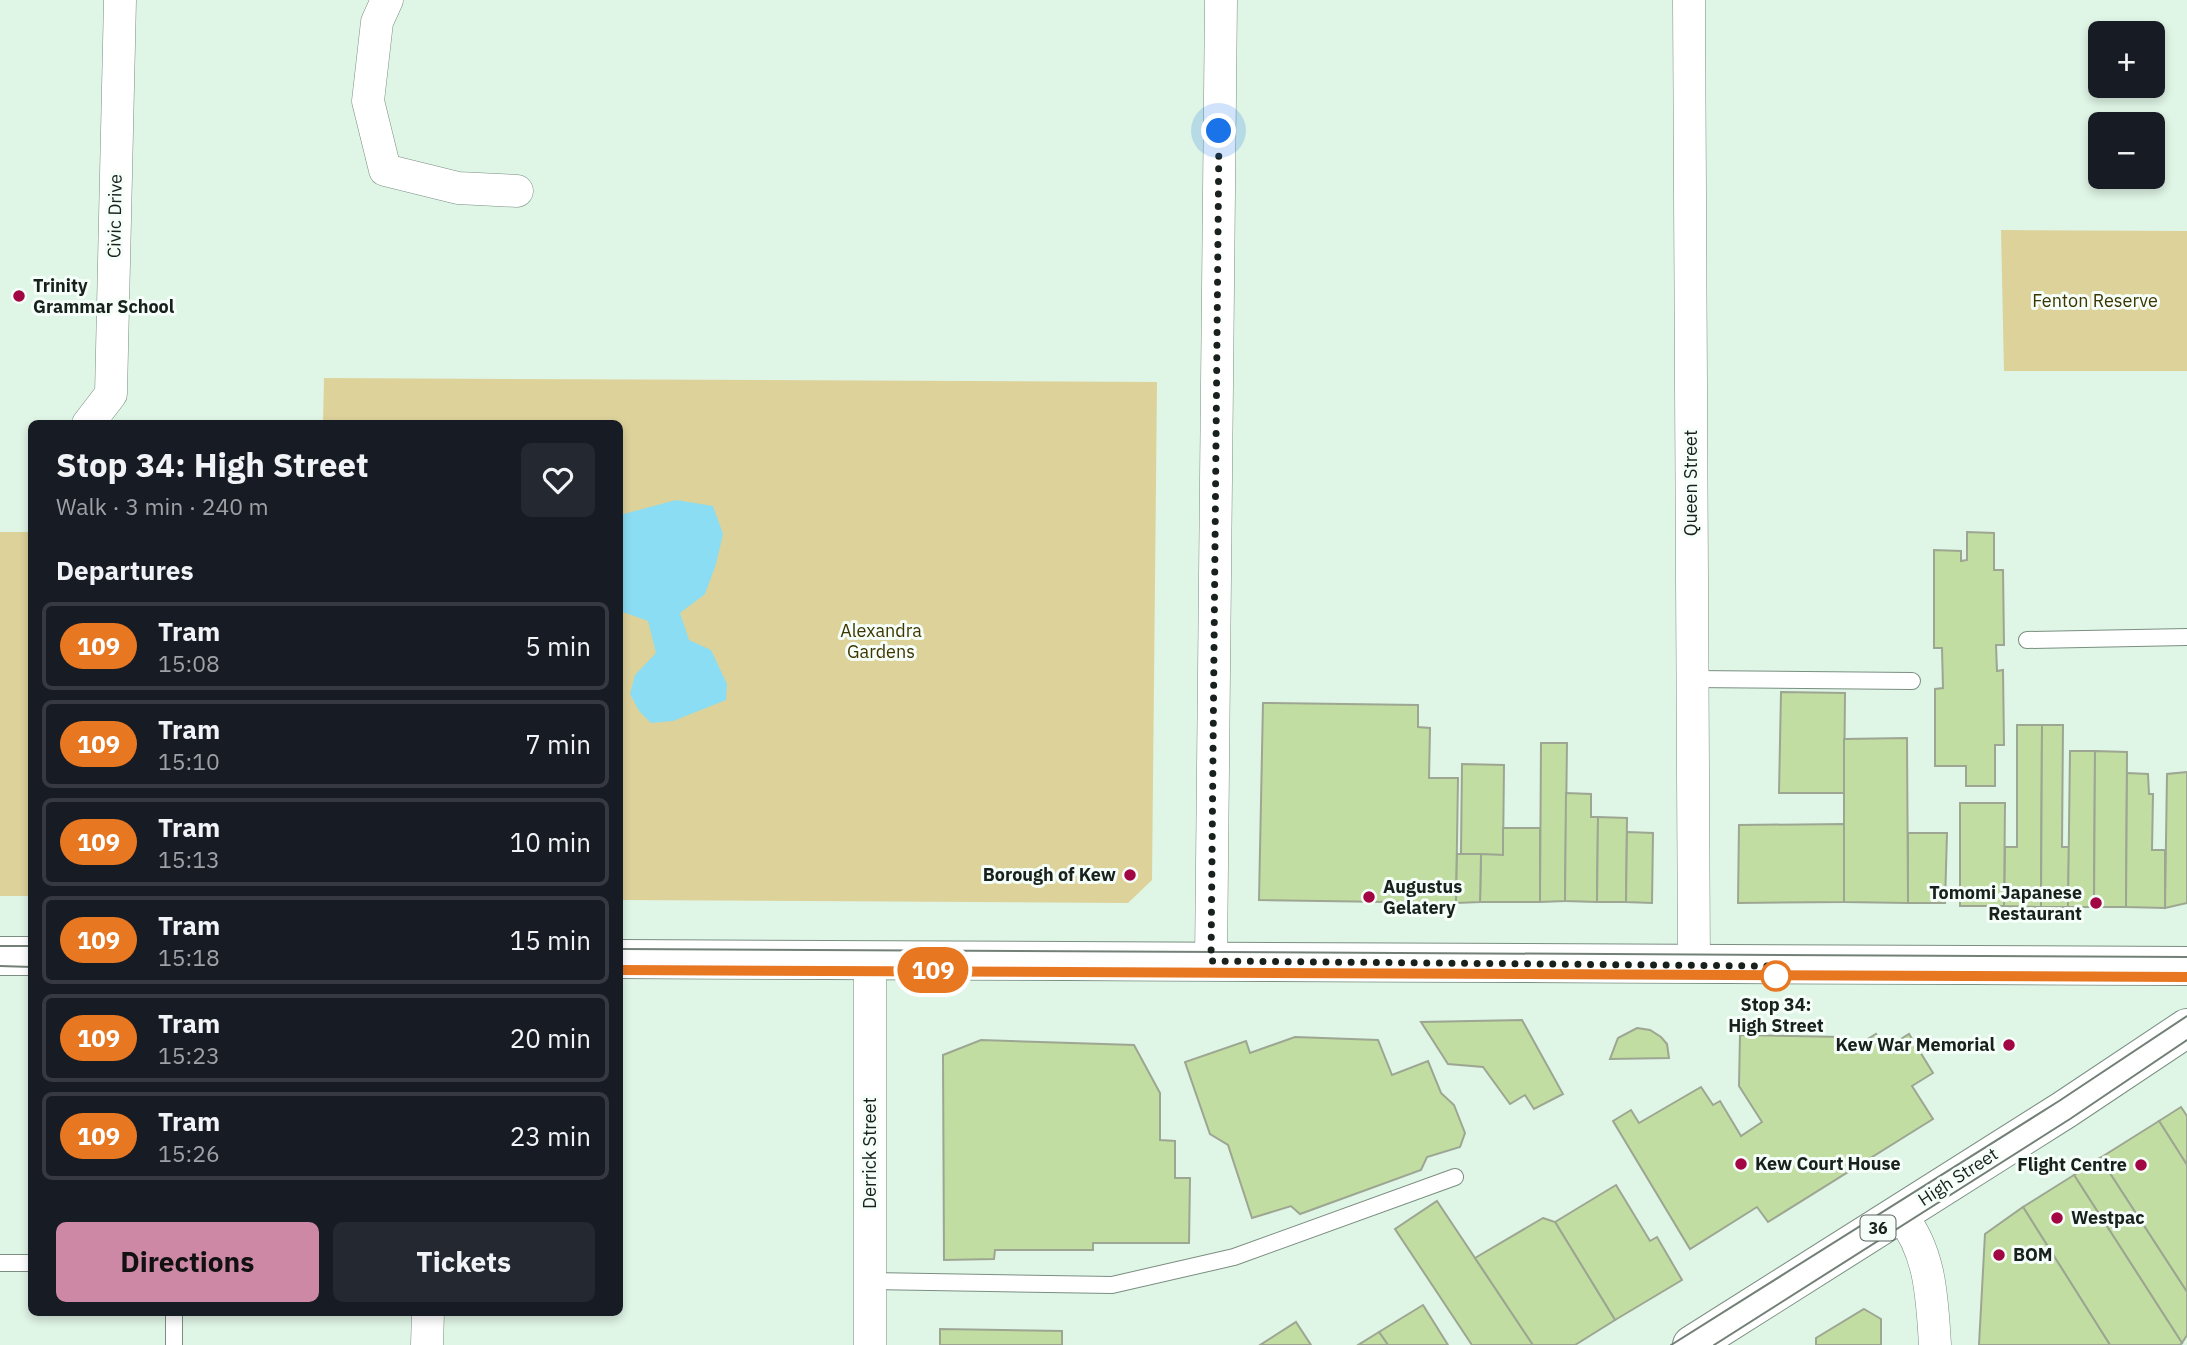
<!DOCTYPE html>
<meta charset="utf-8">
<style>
body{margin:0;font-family:"IBM Plex Sans",sans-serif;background:#242831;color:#f1f3f6;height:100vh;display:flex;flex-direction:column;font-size:26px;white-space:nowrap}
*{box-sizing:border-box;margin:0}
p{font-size:23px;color:#9ea1a6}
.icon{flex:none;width:38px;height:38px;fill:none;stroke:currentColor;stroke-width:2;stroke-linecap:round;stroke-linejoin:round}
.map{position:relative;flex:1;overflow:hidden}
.side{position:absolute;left:28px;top:420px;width:595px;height:896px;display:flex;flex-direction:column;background:#171b24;border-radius:10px;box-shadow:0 4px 10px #0003}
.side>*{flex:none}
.badge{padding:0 14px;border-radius:23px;font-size:24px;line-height:46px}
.controls{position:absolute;left:2088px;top:21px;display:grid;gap:14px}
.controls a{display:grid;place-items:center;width:77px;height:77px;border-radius:10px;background:#171b24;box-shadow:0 4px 10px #0003;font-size:35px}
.you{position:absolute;width:35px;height:35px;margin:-18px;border:5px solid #fff;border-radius:50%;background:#1a73e8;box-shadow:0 0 0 10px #1a73e833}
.map>.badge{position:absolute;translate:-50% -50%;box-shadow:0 0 0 4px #fff}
h2{padding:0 28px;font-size:26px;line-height:63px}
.round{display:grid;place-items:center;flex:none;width:74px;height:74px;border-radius:10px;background:#242831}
.summary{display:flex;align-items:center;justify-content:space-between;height:119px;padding:0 28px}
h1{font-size:33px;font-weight:700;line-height:52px}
.cta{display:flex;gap:14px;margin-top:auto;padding:14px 28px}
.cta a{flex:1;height:80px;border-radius:10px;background:#cd88a5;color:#111;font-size:28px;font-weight:700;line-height:80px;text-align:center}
.cta a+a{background:#242831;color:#f1f3f6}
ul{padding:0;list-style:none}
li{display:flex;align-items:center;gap:21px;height:88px;margin:0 14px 10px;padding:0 14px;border:4px solid #363941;border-radius:10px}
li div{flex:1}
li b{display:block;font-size:26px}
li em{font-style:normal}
li .badge{min-width:77px;font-weight:700;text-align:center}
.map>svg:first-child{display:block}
.green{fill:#ddd29a}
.water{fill:#8bddf3}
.building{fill:#c2dda1;stroke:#9da692;stroke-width:2}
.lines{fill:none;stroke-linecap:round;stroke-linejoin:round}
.service-casing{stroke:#7a8e81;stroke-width:18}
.minor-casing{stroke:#7a8e81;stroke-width:33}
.primary-casing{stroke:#7a8e81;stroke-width:40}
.service{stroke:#fff;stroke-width:16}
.minor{stroke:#fff;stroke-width:32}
.primary{stroke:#fff;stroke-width:38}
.tram{stroke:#728077;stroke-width:2}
.line-casing{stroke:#fff;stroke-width:16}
.line{stroke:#e87722;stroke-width:10}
.walk{stroke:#19211c;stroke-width:7;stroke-dasharray:0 12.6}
.poi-dot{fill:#a20643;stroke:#f5fef8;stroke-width:2.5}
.stop-dot{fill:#fff;stroke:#e87722;stroke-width:3.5}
.labels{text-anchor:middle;stroke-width:6;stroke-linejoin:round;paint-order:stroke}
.shield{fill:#f5fef8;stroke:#5b635e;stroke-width:2}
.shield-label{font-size:16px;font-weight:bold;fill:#19211c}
.street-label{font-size:18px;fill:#19211c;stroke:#f5fef8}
.poi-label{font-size:18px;font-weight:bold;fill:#19211c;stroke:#f5fef8;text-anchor:start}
.park-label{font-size:18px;fill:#3f3500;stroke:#f5fef8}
.stop-label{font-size:18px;font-weight:bold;fill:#19211c;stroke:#f5fef8}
</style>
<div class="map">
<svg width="2187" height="1345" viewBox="0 0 2187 1345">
<rect width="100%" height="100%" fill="#dff5e6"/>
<g class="green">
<polygon points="2001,230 2187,231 2187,371 2004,371"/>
<polygon points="324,378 1157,382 1152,880 1128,903 620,900 620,424 323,424"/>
<polygon points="0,532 31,532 30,896 0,896"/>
</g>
<polygon class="water" points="676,500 713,506 723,534 716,564 705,594 680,613 689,640 711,650 727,684 726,700 673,721 651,723 639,711 630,694 635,675 656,653 648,621 620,611 620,515"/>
<g class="building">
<polygon points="1967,532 1994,533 1994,570 2003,570 2004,645 1996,645 1997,671 2003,670 2004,745 1995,745 1995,786 1966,786 1966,766 1935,766 1935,689 1943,688 1942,648 1934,648 1934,550 1961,551 1961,561 1967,560"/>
<polygon points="1781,692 1845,693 1844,793 1779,793"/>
<polygon points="1263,703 1418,705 1418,727 1430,728 1429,778 1458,778 1456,903 1259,900"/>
<polygon points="2017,725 2042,725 2041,907 2004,906 2005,847 2017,847"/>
<polygon points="2042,725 2063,725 2062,847 2069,847 2068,907 2041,907"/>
<polygon points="1907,738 1908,903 1844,902 1844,739"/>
<polygon points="1541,743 1567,743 1565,901 1540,902"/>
<polygon points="2070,751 2095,751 2094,907 2068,907"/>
<polygon points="2095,751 2127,752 2126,907 2094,907"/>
<polygon points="1462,764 1504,765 1503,855 1461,854"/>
<polygon points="2187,772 2187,903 2165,908 2167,774"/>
<polygon points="2127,773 2148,774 2149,794 2153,794 2152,850 2165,850 2165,908 2126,907"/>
<polygon points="1566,793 1591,794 1591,817 1598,817 1597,902 1565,901"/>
<polygon points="1960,803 2005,803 2004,906 1960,906"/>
<polygon points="1598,817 1627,818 1626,902 1597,902"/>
<polygon points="1844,824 1844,902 1738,903 1739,825"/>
<polygon points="1503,828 1540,828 1540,902 1480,902 1481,854 1503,855"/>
<polygon points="1627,832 1653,833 1652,903 1626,902"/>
<polygon points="1908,833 1947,833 1945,903 1908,903"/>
<polygon points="1457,854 1481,854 1480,902 1456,903"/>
<polygon points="1522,1020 1563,1094 1534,1109 1525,1095 1510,1104 1483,1067 1448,1064 1421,1022"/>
<polygon points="1637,1028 1650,1030 1661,1037 1667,1044 1669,1058 1610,1059 1618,1038"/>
<polygon points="1876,1034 1885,1049 1909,1034 1933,1073 1912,1086 1933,1119 1768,1222 1757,1207 1690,1249 1613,1121 1631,1110 1639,1123 1701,1087 1713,1105 1720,1101 1741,1136 1762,1122 1739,1086 1740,1035 1842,1037 1850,1050"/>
<polygon points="1295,1037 1378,1040 1392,1075 1428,1061 1441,1093 1454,1105 1465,1133 1460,1147 1427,1157 1421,1170 1300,1214 1291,1206 1252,1218 1228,1145 1210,1134 1185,1062 1246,1041 1250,1053"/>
<polygon points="981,1040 1134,1045 1160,1093 1160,1140 1175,1141 1175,1178 1190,1178 1189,1243 1093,1243 1093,1250 995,1250 994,1259 944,1260 943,1055"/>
<polygon points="2181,1107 2187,1116 2187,1165 2159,1121"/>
<polygon points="2159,1121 2187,1165 2187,1292 2100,1158"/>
<polygon points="2100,1158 2187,1292 2187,1335 2182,1343 2074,1175"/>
<polygon points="2074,1175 2182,1343 2180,1345 2110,1345 2023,1207"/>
<polygon points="1616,1185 1650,1241 1657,1237 1682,1280 1615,1320 1555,1222"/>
<polygon points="1437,1201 1533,1345 1472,1345 1395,1229"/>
<polygon points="2023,1207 2110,1345 1979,1345 1985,1234"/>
<polygon points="1543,1218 1555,1222 1615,1320 1575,1345 1533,1345 1475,1258"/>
<polygon points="1423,1305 1448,1345 1388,1345 1379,1332"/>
<polygon points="1864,1309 1881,1319 1881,1345 1816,1345 1816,1338"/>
<polygon points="1296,1322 1311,1345 1260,1345"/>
<polygon points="940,1329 1062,1331 1062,1345 940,1345"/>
<polygon points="1379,1332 1388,1345 1358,1345"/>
</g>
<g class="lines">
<g class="service-casing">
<g id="service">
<polyline points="2027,640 2187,637"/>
<polyline points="1692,679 1912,681"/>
<polyline points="0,1263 32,1263"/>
<polyline points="871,1281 1112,1285 1234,1257 1455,1177"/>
<polyline points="174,1345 174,1312"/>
</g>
</g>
<g class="minor-casing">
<g id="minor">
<polyline points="387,0 377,22 368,101 385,170 458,188 517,191"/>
<polyline points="1689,0 1694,965"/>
<polyline points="88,424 111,394 120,0"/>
<polyline points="1211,961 1221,0"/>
<path d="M1900,1214c31,38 32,84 35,131"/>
<polyline points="427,1345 428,1312"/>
<polyline points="870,1345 870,960"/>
</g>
</g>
<g class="primary-casing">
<g id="primary">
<polyline points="0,956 32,956"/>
<polyline points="620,959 2187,966"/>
<polyline points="1692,1345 2064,1110 2187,1028"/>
</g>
</g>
<use href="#service" class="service"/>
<use href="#minor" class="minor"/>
<use href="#primary" class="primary"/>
<g class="tram">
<polyline points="0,946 32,946"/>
<polyline points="620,949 2187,957"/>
<polyline points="0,966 32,967"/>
<polyline points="620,970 2187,977"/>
<polyline points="1671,1345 2059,1101 2187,1016"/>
<polyline points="1714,1345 2070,1119 2187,1040"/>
</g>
</g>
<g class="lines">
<g class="line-casing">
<polyline id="line" points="620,970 2187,977"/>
</g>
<use href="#line" class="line"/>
<polyline class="walk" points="1219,131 1211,961 1767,966 1776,976"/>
</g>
<g class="poi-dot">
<circle cx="19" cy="296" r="7"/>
<circle cx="1130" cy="875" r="7"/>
<circle cx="1369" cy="897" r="7"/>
<circle cx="2096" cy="903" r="7"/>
<circle cx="2009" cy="1045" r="7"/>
<circle cx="1741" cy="1164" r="7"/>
<circle cx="2141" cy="1165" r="7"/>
<circle cx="2057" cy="1218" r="7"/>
<circle cx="1999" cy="1255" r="7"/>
</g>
<circle class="stop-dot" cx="1776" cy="976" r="14"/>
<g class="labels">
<rect class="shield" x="1860.5" y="1215.5" width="35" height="25" rx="5"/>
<g class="shield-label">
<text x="1878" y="1234">36</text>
</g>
<g class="street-label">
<text transform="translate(115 216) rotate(-89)" y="6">Civic Drive</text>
<text transform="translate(1691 483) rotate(-90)" y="6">Queen Street</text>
<text transform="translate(870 1153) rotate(-90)" y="6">Derrick Street</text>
<text transform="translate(1958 1177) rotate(-33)" y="6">High Street</text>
</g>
<g class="poi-label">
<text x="33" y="292">Trinity<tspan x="33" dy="21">Grammar School</tspan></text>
<text x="1116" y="881" text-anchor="end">Borough of Kew</text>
<text x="1383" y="893">Augustus<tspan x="1383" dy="21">Gelatery</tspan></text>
<text x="2082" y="899" text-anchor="end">Tomomi Japanese<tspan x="2082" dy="21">Restaurant</tspan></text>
<text x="1995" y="1051" text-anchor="end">Kew War Memorial</text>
<text x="1755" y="1170">Kew Court House</text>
<text x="2127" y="1171" text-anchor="end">Flight Centre</text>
<text x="2071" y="1224">Westpac</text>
<text x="2013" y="1261">BOM</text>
</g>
<g class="park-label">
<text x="2095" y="307">Fenton Reserve</text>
<text x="881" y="637">Alexandra<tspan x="881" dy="21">Gardens</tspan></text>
</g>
<g class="stop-label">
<text x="1776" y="1011">Stop 34:<tspan x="1776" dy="21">High Street</tspan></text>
</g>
</g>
</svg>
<div class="controls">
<a>+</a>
<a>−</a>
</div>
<div class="you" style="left:1219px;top:131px"></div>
<b class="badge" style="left:933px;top:970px;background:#e87722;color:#fff">109</b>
<section class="side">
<div class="summary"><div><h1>Stop 34: High Street</h1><p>Walk · 3 min · 240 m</p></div><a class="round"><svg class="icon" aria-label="heart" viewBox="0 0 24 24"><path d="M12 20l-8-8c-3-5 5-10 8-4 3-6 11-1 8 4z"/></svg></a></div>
<h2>Departures</h2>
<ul>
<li><span class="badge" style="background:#e87722;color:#fff">109</span><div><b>Tram</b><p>15:08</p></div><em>5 min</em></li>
<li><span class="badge" style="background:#e87722;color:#fff">109</span><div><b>Tram</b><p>15:10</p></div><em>7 min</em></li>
<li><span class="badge" style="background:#e87722;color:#fff">109</span><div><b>Tram</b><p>15:13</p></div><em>10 min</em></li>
<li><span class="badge" style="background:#e87722;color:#fff">109</span><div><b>Tram</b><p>15:18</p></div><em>15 min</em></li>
<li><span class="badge" style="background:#e87722;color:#fff">109</span><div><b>Tram</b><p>15:23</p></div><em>20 min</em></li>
<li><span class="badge" style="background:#e87722;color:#fff">109</span><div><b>Tram</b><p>15:26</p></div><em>23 min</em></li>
</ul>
<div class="cta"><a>Directions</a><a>Tickets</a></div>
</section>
</div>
